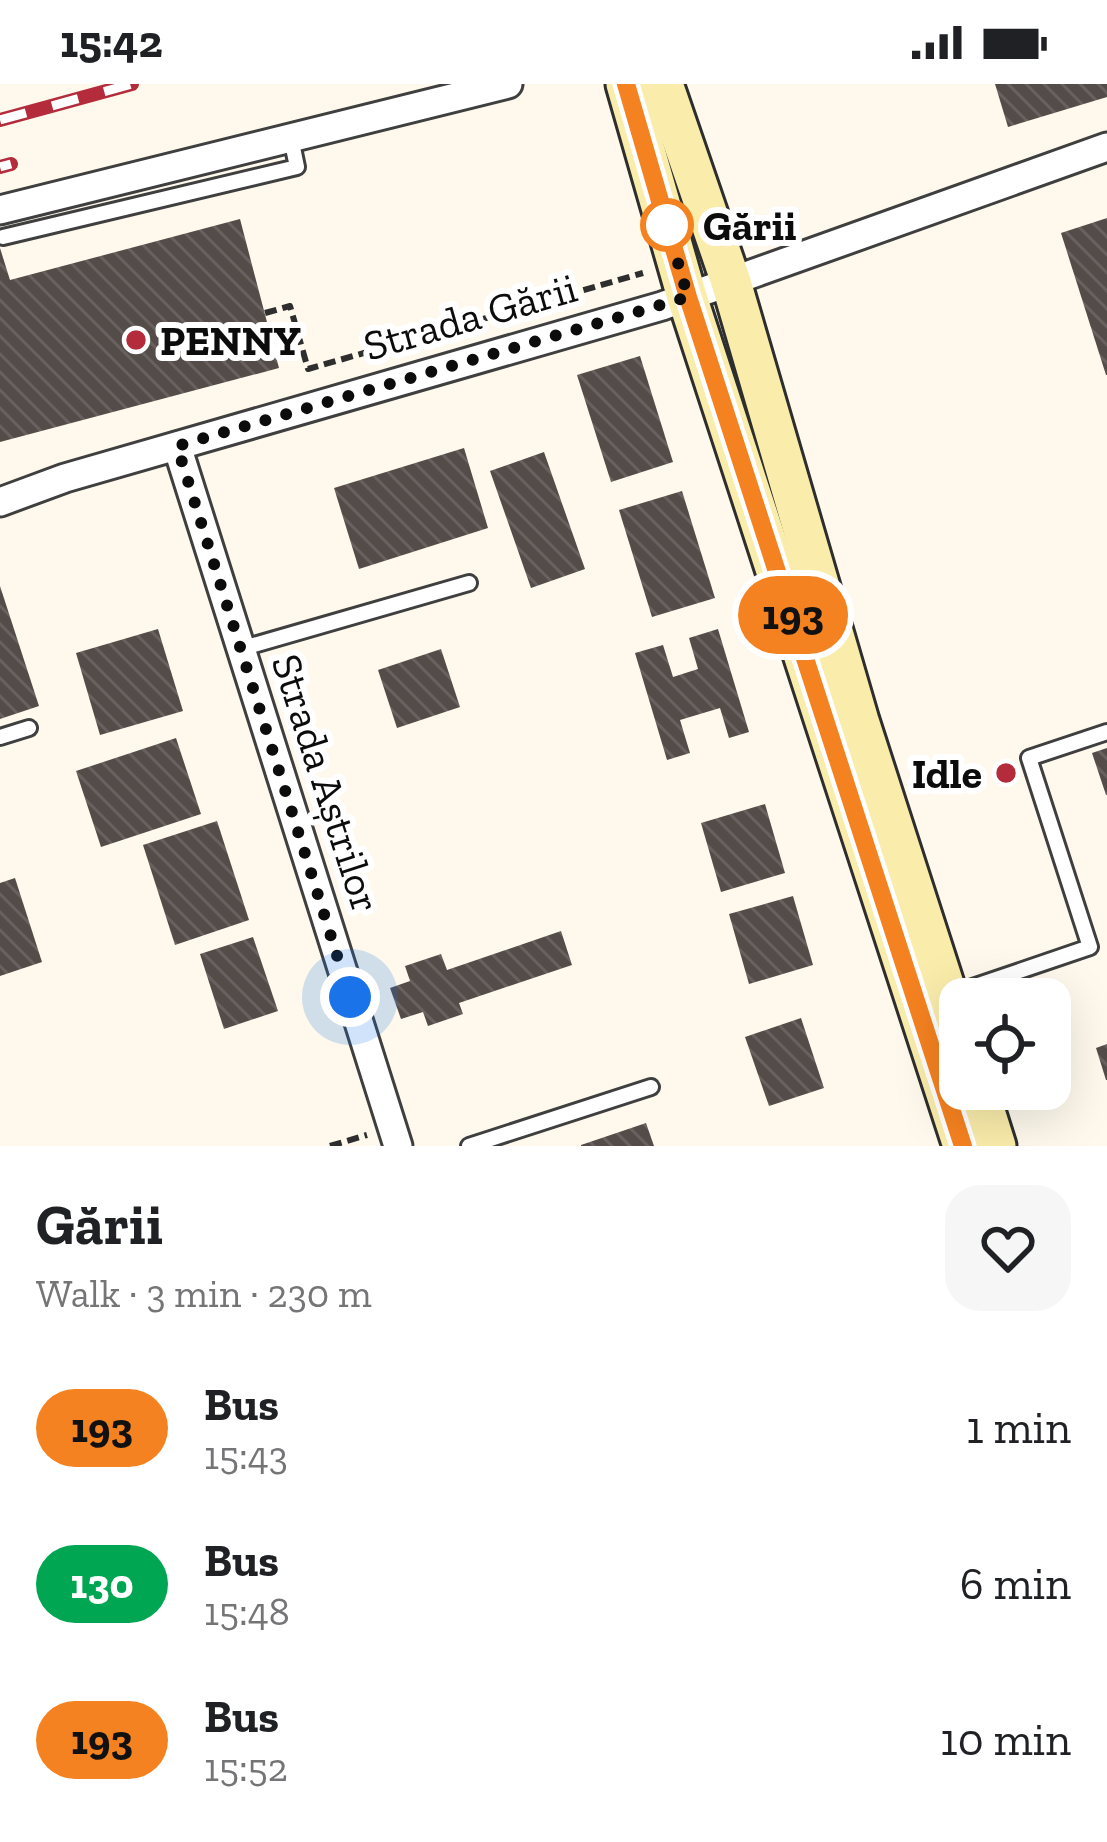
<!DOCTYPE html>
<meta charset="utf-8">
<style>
body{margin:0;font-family:"Zilla Slab",serif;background:#f6f6f6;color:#202124;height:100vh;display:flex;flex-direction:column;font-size:45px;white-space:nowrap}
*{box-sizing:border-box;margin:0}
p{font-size:39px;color:#757577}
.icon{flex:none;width:66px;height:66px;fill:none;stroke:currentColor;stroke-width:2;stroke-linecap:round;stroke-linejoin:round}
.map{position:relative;height:1062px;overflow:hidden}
.details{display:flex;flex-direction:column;background:#fff;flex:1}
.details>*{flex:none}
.badge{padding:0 24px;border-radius:39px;font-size:42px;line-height:78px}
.buttons{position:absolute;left:939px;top:894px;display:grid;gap:24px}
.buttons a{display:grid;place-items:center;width:132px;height:132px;border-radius:24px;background:#fff;box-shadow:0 12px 48px #0002;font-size:60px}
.you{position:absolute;width:60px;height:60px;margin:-30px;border:9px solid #fff;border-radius:50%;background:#1a73e8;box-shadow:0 0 0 18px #1a73e833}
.map>.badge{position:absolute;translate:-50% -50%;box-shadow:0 0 0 6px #fff}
.round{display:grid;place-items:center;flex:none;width:126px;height:126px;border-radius:36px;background:#f6f6f6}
.headline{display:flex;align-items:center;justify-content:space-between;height:204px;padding:0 36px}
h1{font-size:57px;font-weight:700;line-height:90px}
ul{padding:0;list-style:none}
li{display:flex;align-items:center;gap:36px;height:156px;padding:0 36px}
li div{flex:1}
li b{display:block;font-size:45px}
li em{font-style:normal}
li .badge{min-width:132px;font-weight:700;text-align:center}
.status{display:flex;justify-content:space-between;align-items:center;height:84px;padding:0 60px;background:#fff;direction:ltr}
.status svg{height:33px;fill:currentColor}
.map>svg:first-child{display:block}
.building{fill:url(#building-back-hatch)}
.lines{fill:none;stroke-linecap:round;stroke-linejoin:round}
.lane-casing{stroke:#3f3f3f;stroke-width:20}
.street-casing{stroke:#3f3f3f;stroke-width:33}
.secondary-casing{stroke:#2e2e2e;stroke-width:45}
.path{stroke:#2e2e2e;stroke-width:6;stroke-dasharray:12 6;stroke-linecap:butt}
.lane{stroke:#fff;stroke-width:14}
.street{stroke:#fff;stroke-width:27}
.secondary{stroke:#faecaa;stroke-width:39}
.rail-casing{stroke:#b42c3c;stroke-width:14}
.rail{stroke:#fff;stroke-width:9;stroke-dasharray:27;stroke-linecap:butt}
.line-casing{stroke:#fff;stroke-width:27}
.line{stroke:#f58220;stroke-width:18}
.walk{stroke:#0c0c0c;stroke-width:12;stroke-dasharray:0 21.6}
.stop-dot{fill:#fff;stroke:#f58220;stroke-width:6}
.poi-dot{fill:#b42c3c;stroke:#fff;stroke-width:4.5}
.labels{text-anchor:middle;stroke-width:12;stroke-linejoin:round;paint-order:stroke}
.stop-label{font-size:42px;font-weight:bold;fill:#0c0c0c;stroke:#fff;text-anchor:start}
.street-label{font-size:42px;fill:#0c0c0c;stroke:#fff}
.poi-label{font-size:42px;font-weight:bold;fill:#0c0c0c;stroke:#fff;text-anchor:start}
</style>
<div class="status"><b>15:42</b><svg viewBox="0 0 49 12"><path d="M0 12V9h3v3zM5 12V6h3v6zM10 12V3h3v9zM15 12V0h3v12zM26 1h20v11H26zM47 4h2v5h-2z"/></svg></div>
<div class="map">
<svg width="1107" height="1062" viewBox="0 0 1107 1062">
<defs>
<pattern id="building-back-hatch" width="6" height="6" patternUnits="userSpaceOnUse" patternTransform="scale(3)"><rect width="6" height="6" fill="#544c49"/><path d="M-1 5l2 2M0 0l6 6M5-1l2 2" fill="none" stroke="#68615f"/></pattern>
</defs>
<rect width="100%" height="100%" fill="#fef9ec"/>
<g class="building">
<polygon points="995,0 1107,0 1107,13 1008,43"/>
<polygon points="1107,134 1107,291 1106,291 1061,149"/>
<polygon points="240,135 279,284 0,358 0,164 10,196"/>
<polygon points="640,272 673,378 611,398 577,291"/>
<polygon points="464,364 488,444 359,485 334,404"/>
<polygon points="544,368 585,485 531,504 490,387"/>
<polygon points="682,407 715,514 652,533 619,426"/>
<polygon points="0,502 39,622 0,635"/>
<polygon points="158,545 183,627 100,651 76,569"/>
<polygon points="718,545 749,648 729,654 720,624 680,636 690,669 667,676 635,569 663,561 673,593 698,585 689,554"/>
<polygon points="441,565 460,623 397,644 378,586"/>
<polygon points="176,654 201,730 101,763 76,687"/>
<polygon points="1107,664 1107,711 1106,711 1092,669"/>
<polygon points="765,720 785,789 721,808 701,739"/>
<polygon points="217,737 249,836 175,861 143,761"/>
<polygon points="15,794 42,878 0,892 0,799"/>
<polygon points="793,812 813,881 749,900 729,830"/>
<polygon points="561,847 572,881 459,919 463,930 428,942 423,928 401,935 390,904 410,897 405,882 441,870 447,886"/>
<polygon points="253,853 278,927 224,945 200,870"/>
<polygon points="801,934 824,1004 769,1022 745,953"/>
<polygon points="1107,960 1107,996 1106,996 1096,964"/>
<polygon points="646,1039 654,1062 581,1062 581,1061"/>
</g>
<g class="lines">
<g class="lane-casing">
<g id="lane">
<polyline points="3,153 297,83 291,54"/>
<polyline points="240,565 469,499"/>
<polyline points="0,653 29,644"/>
<polyline points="952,910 1090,863 1029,674 1107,648"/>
<polyline points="469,1062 651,1003"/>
</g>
</g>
<g class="street-casing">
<g id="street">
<polyline points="0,126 508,0"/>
<polyline points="177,362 398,1062"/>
<polyline points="0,418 65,394 662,222 1107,63"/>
</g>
</g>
<g class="secondary-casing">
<g id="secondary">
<polyline points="626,0 687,213 963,1062"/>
<polyline points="663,0 731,198 859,637 960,950"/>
<polyline points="978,1005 996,1062"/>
</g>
</g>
<g class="path">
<polyline points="265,229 290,222 308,285 643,189"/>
<polyline points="330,1062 367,1051"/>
</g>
<use href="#lane" class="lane"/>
<use href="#street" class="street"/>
<use href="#secondary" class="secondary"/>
<g class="rail-casing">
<g id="rail">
<polyline points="0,36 132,0"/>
<polyline points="0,83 11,80"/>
</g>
</g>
<use href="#rail" class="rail"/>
</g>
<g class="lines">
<g class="line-casing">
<polyline id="line" points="626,0 688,213 963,1062"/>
</g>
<use href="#line" class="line"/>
<polyline class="walk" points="350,913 177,362 688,213 667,141"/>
</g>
<circle class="stop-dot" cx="667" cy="141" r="24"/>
<g class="poi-dot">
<circle cx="136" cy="256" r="12"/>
<circle cx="1006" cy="689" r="12"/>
</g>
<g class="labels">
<g class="stop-label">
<text x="703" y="156">Gării</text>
</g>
<g class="street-label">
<text transform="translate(470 232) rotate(-16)" y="15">Strada Gării</text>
<text transform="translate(327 699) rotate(72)" y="15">Strada Aștrilor</text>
</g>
<g class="poi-label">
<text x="160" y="271">PENNY</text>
<text x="982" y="704" text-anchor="end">Idle</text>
</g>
</g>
</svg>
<div class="buttons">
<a><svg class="icon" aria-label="locate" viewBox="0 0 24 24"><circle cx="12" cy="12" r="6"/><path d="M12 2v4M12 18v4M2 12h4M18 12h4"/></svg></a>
</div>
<div class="you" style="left:350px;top:913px"></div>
<b class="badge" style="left:793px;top:531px;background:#f58220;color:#111">193</b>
</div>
<section class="details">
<div class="headline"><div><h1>Gării</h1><p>Walk · 3 min · 230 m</p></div><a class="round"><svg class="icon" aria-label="heart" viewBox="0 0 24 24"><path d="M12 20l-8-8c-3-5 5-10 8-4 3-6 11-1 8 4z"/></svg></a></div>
<ul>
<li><span class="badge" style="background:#f58220;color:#111">193</span><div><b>Bus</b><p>15:43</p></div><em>1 min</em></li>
<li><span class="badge" style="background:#00a651;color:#fff">130</span><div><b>Bus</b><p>15:48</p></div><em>6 min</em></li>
<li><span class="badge" style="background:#f58220;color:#111">193</span><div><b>Bus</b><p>15:52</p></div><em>10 min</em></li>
</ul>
</section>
